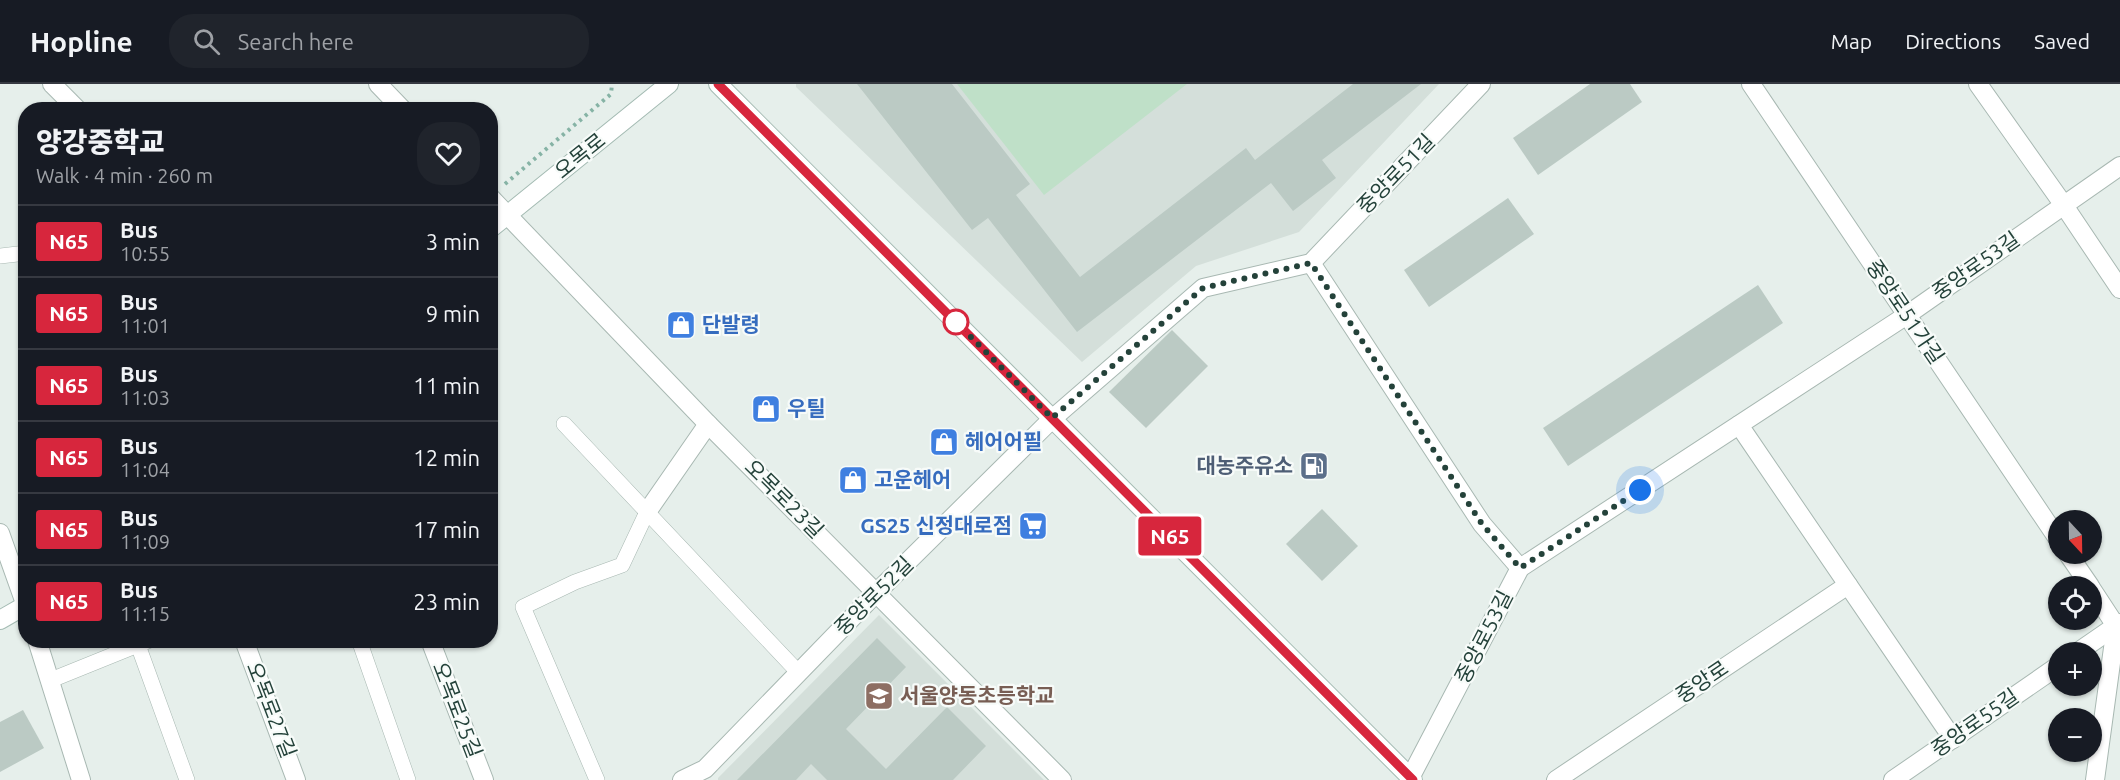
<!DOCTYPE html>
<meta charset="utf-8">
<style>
body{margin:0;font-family:Ubuntu,"Noto Sans KR",sans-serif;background:#20242c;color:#f1f3f6;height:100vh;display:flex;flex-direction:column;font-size:22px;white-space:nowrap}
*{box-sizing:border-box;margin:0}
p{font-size:20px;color:#9ea1a6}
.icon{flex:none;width:33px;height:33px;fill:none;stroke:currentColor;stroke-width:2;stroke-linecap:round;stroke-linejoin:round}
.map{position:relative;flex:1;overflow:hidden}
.panel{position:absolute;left:18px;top:18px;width:480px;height:546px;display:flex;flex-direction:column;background:#171b24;border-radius:24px;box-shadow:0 2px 4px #0004}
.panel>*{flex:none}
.badge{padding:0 12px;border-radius:4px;font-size:21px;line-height:39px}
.needle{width:39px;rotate:158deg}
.tools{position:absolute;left:2048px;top:426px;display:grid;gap:12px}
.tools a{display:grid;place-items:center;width:54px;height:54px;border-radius:50%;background:#171b24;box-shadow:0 2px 4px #0004;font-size:30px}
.you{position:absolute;width:30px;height:30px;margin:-15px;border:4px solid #fff;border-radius:50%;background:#1a73e8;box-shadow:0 0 0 9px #1a73e833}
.map>.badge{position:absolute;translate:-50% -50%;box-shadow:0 0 0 3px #fff}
.round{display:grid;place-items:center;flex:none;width:63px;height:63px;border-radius:24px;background:#20242c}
.head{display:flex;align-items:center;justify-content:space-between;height:102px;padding:0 18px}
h1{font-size:28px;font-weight:800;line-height:45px}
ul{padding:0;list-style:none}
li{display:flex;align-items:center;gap:18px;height:72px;padding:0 18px;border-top:2px solid #363941}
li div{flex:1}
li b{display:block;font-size:22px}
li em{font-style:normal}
li .badge{min-width:66px;font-weight:700;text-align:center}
header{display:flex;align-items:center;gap:36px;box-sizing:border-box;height:84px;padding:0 30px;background:#171b24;border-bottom:2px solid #363941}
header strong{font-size:28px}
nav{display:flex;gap:33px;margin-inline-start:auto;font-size:21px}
.search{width:420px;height:54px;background:#20242c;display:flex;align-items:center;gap:15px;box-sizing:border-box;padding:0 21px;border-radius:24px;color:#9ea1a6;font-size:22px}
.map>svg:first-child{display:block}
.built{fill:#d4dfda}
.green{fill:#bfe0c8}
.building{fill:#bbcac4}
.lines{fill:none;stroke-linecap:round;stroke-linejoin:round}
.lane-casing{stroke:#a8b8b2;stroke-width:16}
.street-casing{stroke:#a8b8b2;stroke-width:20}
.secondary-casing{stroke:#a4bbb3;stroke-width:20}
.path{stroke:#86b3a5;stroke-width:4;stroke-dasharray:3 4.5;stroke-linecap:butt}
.lane{stroke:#fff;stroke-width:15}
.street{stroke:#fff;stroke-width:18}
.secondary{stroke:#fff;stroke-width:18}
.line-casing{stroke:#fff;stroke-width:14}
.line{stroke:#d7263d;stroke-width:9}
.walk{stroke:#24423a;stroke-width:6;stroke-dasharray:0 10.8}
.stop-dot{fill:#fff;stroke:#d7263d;stroke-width:3}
.labels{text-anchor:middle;stroke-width:4.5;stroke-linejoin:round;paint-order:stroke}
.street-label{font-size:21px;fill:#24423a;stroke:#f7fbf9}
.shop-label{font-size:21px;font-weight:bold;fill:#366cbe;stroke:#f7fbf9;text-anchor:start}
.service-label{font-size:21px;font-weight:bold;fill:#4e5e75;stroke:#f7fbf9;text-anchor:end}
.education-label{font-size:21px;font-weight:bold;fill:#785e54;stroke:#f7fbf9;text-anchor:start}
</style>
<header>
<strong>Hopline</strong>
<div class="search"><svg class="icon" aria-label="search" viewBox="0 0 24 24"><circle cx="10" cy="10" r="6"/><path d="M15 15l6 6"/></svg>Search here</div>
<nav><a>Map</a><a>Directions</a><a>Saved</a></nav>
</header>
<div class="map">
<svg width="2120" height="696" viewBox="0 0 2120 696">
<rect width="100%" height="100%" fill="#e6efeb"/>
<g class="built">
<polygon points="796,0 1439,0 1299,148 1196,182 1082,278 796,3"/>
<polygon points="879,531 1044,696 718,696 718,694"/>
</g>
<polygon class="green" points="957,0 1187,0 1044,111"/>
<g class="building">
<polygon points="857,0 952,0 1030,100 1016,111 1080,193 1246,64 1255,76 1353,0 1421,0 1322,76 1336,94 1293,127 1271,99 1077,248 988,134 972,146"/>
<polygon points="1590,0 1630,0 1642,18 1538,91 1513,54"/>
<polygon points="1508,114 1534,150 1429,223 1404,186"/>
<polygon points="1758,201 1783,239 1568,382 1543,344"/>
<polygon points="1172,246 1208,282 1146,344 1109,308"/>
<polygon points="1322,425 1358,462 1322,497 1286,460"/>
<polygon points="877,554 906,583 846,645 886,685 947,623 986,662 953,696 827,696 811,680 796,696 737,696"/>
<polygon points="23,626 44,664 0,688 0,638"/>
</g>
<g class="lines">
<g class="lane-casing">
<g id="lane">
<polyline points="0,172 26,169"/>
<polyline points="564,340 798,588"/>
<polyline points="359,556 408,696"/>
<polyline points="138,561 187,696"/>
<polyline points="51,596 150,556"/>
<polyline points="597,696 523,523 575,498 622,481 647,428"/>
</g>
</g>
<g class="street-casing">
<g id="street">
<polyline points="52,0 78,26"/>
<polyline points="378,0 403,26"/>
<polyline points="1751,0 2058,455"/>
<polyline points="1978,0 2063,120 2120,205"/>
<polyline points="490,113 708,340 1062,696"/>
<polyline points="1311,179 1482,440 1520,484"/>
<polyline points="1739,341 1953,655"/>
<polyline points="647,428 708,340"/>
<polyline points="0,449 26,522"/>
<polyline points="2068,470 2090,502"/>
<polyline points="2091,504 2116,542 2095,696"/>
<polyline points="37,556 81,696"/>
<polyline points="244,556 296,696"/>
<polyline points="430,556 484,696"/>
<polyline points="2078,568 2120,539"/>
<polyline points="682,696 705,685 877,508 1052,335 1203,204 1311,179 1481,0"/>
<polyline points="1409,696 1520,484 1907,231 2120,82"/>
<polyline points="1556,696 1848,501"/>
<polyline points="1893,696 2058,582"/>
</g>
</g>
<g class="secondary-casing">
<g id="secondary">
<polyline points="718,0 1413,696"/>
<polyline points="490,145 669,0"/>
<polyline points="0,536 26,521"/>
</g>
</g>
<polyline class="path" points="505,100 611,10 612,0"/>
<use href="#lane" class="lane"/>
<use href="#street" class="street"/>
<use href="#secondary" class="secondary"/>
</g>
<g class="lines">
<g class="line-casing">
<polyline id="line" points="718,0 1413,696"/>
</g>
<use href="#line" class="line"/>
<polyline class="walk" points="956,238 952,234 1052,334 1203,204 1311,179 1482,440 1520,484 1640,406"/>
</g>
<defs>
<g id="shop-square" transform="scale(1.5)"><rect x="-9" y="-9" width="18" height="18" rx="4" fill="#3f7fe0" stroke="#f7fbf9"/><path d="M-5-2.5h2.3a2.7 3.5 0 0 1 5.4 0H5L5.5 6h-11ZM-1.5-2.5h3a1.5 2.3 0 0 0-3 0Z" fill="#fff"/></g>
<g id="fuel-square" transform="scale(1.5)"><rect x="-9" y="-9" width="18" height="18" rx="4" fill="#5c6f8a" stroke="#f7fbf9"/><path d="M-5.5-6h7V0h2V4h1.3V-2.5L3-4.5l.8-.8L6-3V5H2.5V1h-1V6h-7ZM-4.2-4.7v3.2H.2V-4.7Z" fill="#fff"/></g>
<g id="supermarket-square" transform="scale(1.5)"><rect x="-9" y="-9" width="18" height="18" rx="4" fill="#3f7fe0" stroke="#f7fbf9"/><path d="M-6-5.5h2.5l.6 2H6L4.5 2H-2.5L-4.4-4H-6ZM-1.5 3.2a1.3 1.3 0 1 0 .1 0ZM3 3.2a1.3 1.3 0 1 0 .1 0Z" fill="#fff"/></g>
<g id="school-square" transform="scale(1.5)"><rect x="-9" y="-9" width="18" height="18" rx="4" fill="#8d6e63" stroke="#f7fbf9"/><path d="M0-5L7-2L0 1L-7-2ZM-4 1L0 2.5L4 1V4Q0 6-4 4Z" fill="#fff"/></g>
</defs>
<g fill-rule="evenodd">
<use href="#shop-square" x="681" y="241"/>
<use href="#shop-square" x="766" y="325"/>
<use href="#shop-square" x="944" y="358"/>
<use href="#fuel-square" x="1314" y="382"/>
<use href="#shop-square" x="853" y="396"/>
<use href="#supermarket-square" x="1033" y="442"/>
<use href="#school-square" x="879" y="612"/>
</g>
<circle class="stop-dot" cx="956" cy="238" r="12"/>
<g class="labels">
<g class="street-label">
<text transform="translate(580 72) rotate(-39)" y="7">오목로</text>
<text transform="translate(1396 90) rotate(-46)" y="7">중앙로51길</text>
<text transform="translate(1976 182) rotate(-35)" y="7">중앙로53길</text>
<text transform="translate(1905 228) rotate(56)" y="7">중앙로51가길</text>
<text transform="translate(784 415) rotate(45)" y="7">오목로23길</text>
<text transform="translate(874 512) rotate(-45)" y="7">중앙로52길</text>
<text transform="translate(1484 553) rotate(-63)" y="7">중앙로53길</text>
<text transform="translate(1702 598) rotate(-34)" y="7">중앙로</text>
<text transform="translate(271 626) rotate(69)" y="7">오목로27길</text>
<text transform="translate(457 626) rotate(69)" y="7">오목로25길</text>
<text transform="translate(1975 639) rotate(-35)" y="7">중앙로55길</text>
</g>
<g class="shop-label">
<text x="702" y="248">단발령</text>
<text x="787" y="332">우틸</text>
<text x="965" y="365">헤어어필</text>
<text x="874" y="403">고운헤어</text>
<text x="1012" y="449" text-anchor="end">GS25 신정대로점</text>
</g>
<g class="service-label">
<text x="1293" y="389">대농주유소</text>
</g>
<g class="education-label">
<text x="900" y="619">서울양동초등학교</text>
</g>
</g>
</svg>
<div class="tools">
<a><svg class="needle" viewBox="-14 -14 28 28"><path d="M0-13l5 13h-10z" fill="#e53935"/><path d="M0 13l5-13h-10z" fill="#9ea1a6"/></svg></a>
<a><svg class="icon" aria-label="locate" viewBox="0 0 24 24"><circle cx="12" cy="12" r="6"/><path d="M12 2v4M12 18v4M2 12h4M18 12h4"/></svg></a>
<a>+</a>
<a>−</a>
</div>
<div class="you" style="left:1640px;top:406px"></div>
<b class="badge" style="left:1170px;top:452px;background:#d7263d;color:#fff">N65</b>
<section class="panel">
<div class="head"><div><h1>양강중학교</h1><p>Walk · 4 min · 260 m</p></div><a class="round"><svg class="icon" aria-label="heart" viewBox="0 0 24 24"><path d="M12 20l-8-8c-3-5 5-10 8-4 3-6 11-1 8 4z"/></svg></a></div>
<ul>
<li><span class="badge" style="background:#d7263d;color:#fff">N65</span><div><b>Bus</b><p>10:55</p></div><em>3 min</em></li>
<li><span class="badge" style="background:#d7263d;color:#fff">N65</span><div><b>Bus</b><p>11:01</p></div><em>9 min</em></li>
<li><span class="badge" style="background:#d7263d;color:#fff">N65</span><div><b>Bus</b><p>11:03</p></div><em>11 min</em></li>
<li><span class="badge" style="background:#d7263d;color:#fff">N65</span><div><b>Bus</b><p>11:04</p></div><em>12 min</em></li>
<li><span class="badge" style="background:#d7263d;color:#fff">N65</span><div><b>Bus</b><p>11:09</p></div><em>17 min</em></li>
<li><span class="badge" style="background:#d7263d;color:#fff">N65</span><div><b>Bus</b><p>11:15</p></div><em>23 min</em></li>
</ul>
</section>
</div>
